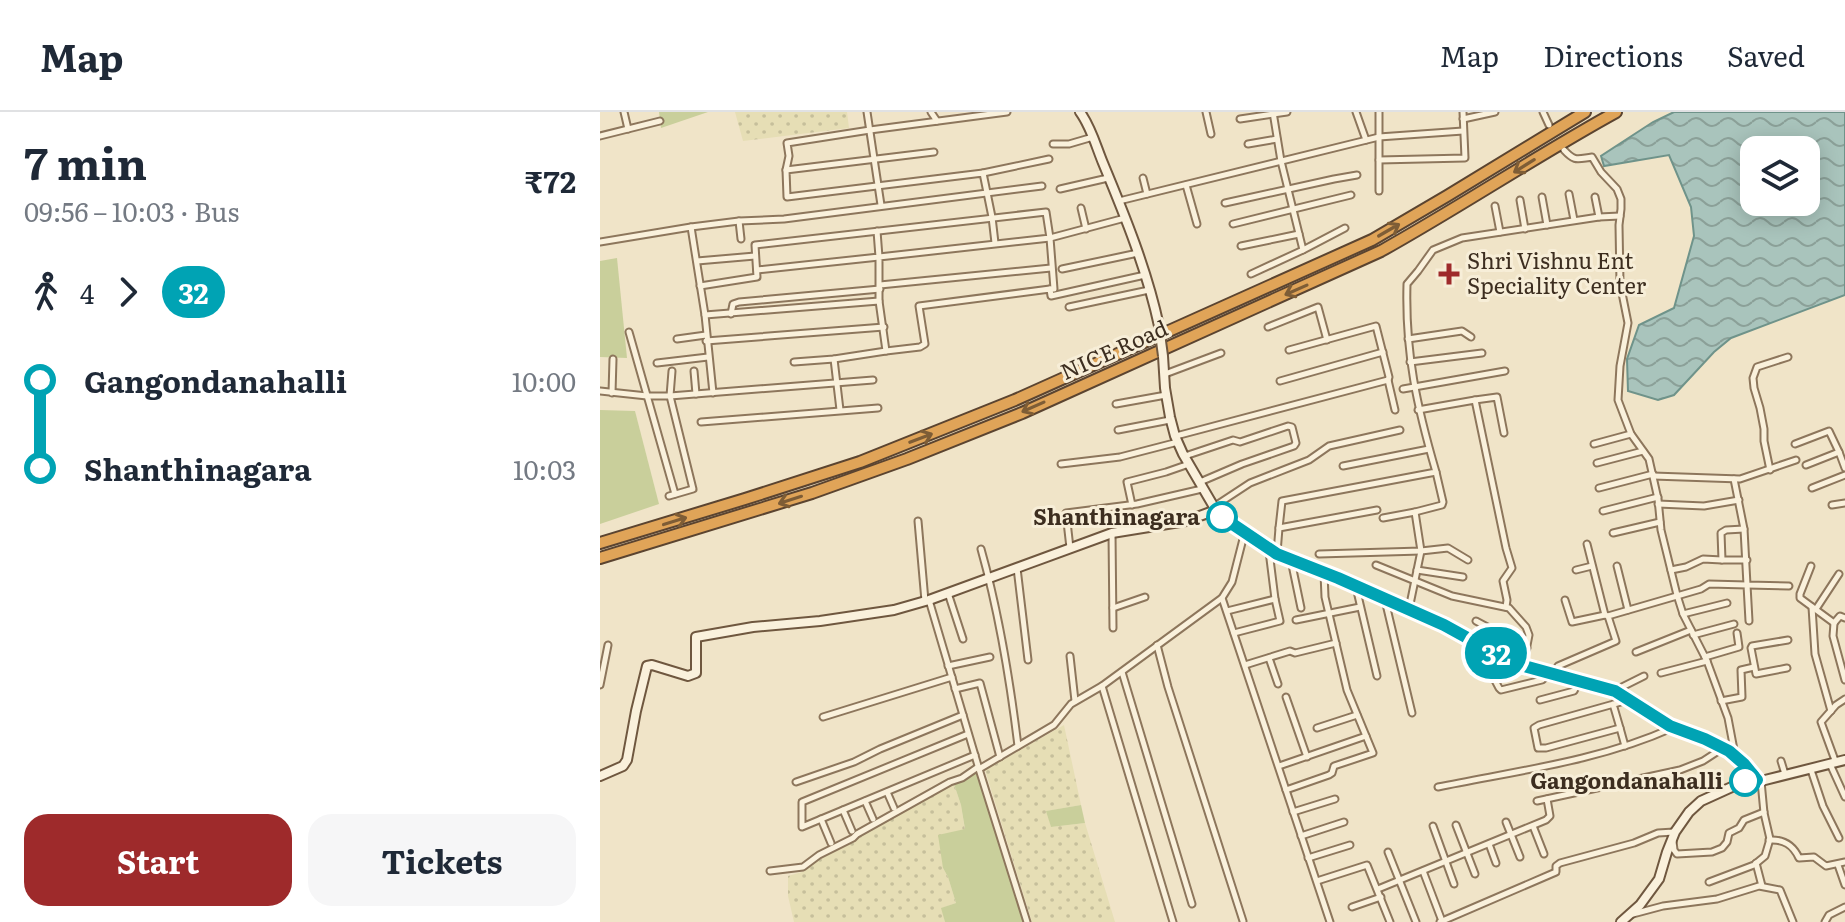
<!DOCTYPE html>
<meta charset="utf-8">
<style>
body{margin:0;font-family:Literata,serif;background:#f6f6f7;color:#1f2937;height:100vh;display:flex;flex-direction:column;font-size:30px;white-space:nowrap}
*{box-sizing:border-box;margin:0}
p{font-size:26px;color:#747a83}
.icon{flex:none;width:44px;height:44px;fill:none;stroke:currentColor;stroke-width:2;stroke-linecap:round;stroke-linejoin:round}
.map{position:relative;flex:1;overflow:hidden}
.sheet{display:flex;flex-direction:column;background:#fff;width:600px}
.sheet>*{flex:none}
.badge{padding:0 16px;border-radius:26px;font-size:28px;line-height:52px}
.tools{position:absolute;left:1140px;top:24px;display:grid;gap:16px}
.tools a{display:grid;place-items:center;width:80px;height:80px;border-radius:16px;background:#fff;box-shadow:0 4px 20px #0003;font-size:40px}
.map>.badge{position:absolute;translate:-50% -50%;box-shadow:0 0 0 4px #fff}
.legs{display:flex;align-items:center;gap:12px;height:88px;padding:0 24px;font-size:26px}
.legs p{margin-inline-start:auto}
.summary{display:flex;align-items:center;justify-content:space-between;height:136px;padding:0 24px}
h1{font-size:44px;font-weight:700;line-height:60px}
.button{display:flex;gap:16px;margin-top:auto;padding:16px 24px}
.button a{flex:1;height:92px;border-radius:24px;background:#9e2a2b;color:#fff;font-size:32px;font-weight:700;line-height:92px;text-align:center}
.button a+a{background:#f6f6f7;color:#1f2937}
ul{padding:0 24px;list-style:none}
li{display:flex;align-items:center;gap:28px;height:88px;font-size:30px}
li i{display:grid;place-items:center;width:12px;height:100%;margin:0 10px;background:currentColor}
li i::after{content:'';width:20px;height:20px;margin:-10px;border:6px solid;border-radius:50%;background:#fff}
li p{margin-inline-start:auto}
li:first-child i{background:linear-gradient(#0000 50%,currentColor 0)}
li:last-child i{background:linear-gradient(currentColor 50%,#0000 0)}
header{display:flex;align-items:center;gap:48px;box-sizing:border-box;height:112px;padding:0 40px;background:#fff;border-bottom:2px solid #e0e1e3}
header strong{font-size:38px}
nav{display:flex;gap:44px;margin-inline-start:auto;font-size:28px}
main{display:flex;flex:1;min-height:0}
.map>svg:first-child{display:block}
.farmland{fill:url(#farmland-dots)}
.grass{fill:#c9cf9b}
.water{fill:url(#water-waves);stroke:#6f938a;stroke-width:2;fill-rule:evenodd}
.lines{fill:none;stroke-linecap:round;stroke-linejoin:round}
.street-casing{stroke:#8d765c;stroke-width:9}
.secondary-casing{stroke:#6f573f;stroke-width:12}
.highway-casing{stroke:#5b4430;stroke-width:14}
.street{stroke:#faf1dc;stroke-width:5}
.secondary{stroke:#faf1dc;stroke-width:8}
.highway{stroke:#e0a458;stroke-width:10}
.secondary-bridge-casing{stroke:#6f573f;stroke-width:12;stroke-linecap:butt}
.secondary-bridge{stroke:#faf1dc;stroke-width:8}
.oneway{stroke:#7e5d36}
.line-1-casing{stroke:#fff;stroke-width:18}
.line-1{stroke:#00a3b4;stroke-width:12}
.poi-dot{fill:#9e2a2b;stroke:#f7eed8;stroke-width:3}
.stop-1-dot{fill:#fff;stroke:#00a3b4;stroke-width:4}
.labels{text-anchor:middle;stroke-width:6;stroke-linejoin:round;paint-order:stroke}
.poi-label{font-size:22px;fill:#3d2e20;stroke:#f7eed8;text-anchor:start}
.street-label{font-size:22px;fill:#3d2e20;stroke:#f7eed8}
.stop-label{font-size:22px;font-weight:bold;fill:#3d2e20;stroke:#f7eed8;text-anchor:end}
</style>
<header>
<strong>Map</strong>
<nav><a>Map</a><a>Directions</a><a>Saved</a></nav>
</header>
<main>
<section class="sheet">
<div class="summary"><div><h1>7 min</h1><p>09:56 – 10:03 · Bus</p></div><b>₹72</b></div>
<div class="legs"><svg class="icon" aria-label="walk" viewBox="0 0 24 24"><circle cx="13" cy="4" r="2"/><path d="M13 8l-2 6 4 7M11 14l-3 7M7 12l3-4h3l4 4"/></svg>4<svg class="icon" aria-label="forward" viewBox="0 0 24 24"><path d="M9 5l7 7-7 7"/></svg><b class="badge" style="background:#00a3b4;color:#fff">32</b></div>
<ul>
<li><i style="color:#00a3b4"></i><b>Gangondanahalli</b><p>10:00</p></li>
<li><i style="color:#00a3b4"></i><b>Shanthinagara</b><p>10:03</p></li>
</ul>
<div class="button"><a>Start</a><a>Tickets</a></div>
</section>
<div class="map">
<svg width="1245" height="810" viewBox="0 0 1245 810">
<defs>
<pattern id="farmland-dots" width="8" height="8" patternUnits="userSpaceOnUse" patternTransform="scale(2)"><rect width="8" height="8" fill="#e6deb5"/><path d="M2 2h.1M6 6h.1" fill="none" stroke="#c6bf9b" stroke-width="1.8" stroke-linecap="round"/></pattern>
<pattern id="water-waves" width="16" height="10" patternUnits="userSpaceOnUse" patternTransform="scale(2)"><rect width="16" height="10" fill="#a9c4bc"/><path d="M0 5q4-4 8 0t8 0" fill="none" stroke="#8ba098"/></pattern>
</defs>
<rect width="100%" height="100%" fill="#f0e4c8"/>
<g class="farmland">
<polygon points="135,0 247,0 249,16 143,29"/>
<polygon points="464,613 481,693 447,699 451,715 485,711 515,810 432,810 385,658"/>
<polygon points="354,672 361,693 365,718 343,756 348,765 356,791 342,796 345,810 194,810 188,784 188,764 202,760 233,738 258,727 259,722"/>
</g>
<g class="grass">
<polygon points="59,0 108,0 61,16"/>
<polygon points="17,146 27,246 0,245 0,149"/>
<polygon points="0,298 35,299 59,392 0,412"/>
<polygon points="376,660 423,810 345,810 341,796 356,791 348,765 343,756 338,723 365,717 361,693 354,672"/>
<polygon points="481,693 485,711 451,715 446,699"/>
</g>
<path class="water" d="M1074,0h171v183l-114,43 -17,14 -40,43 -16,5 -30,-9 -1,-32 12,-34 35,-17 20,-72 -3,-29 -22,-52 -65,11 -3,-10 52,-34zM1154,38h52v52h-52z"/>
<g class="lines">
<g class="street-casing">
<g id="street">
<polyline points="24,0 28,17"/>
<polyline points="267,0 281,93"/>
<polyline points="331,0 337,9"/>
<polyline points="606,0 611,22"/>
<polyline points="673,0 681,49 703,138"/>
<polyline points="756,0 766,28"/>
<polyline points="943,0 949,13"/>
<polyline points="640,7 687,0"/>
<polyline points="863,7 895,0"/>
<polyline points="0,24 60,9"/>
<polyline points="453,32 469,32 493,25"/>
<polyline points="648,32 677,27"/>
<path d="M964,38c11,12 13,9 28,7l9,15 16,17 4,10v10l-2,16 1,58 8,40 -8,43 -2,34 13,34 18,25 9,40 3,31 16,65 6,19 24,47 21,57 7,37"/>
<polyline points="334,40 186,58 187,85 383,61 392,105 395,131"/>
<polyline points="779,48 865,46 863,0"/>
<polyline points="186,58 189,44 187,31 270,18 407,0"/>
<polyline points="383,61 449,47"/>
<polyline points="543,66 547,82"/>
<polyline points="586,73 597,112"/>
<polyline points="460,77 508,66"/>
<polyline points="779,79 779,0"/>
<polyline points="969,82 974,108"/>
<polyline points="942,85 947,113"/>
<polyline points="920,88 925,117"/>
<polyline points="519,89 779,25 863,19"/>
<polyline points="625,91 734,67 757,63"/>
<polyline points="895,94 900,120"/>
<polyline points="481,96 486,117"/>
<polyline points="999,105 1020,104"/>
<polyline points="139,109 141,127"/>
<polyline points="633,112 751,83"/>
<polyline points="91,115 105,203 113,281"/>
<polyline points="0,130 91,115 139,109 184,107 442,74"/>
<polyline points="641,134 699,122"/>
<polyline points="97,149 155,144"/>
<polyline points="462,157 538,141"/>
<polyline points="157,158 279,145 277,119"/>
<polyline points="651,162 703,138 745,116"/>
<polyline points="280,173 451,156"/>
<polyline points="100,174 157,165 155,133 446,100 450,126 279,145 279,189"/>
<polyline points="450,177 454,177 450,126 525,106"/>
<polyline points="469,195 549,178"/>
<polyline points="131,202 133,192 139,190 280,177"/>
<polyline points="105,203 279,189 286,239 234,247 194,250"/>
<polyline points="668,215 718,195 727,228"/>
<polyline points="29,220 75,382"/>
<polyline points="77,227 106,223"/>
<polyline points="808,227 862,219 871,225"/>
<polyline points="106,229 284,215"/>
<polyline points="286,239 320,235 325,232 319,194 450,177 451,184 545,163"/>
<polyline points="234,247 240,298"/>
<polyline points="810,250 882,241"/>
<polyline points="57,251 108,245"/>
<polyline points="94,259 96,282"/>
<polyline points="565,262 621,241"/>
<polyline points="788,268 795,298"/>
<polyline points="680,269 783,240"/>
<polyline points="803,277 905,259"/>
<polyline points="0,279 47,284 70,284 273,268"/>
<polyline points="12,281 13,247"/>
<polyline points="875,288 897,285 904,321"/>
<polyline points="516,292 566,283"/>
<polyline points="818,298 875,288 906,436 912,456 903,469 907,488 906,495"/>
<polyline points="101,310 278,296"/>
<polyline points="518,318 570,308"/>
<polyline points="576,324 788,268 789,265 776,214 689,238"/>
<polyline points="994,332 1031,322"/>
<polyline points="1195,332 1229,319 1239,340"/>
<polyline points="585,344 633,328 640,330 688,314 692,315 696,331 694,334 642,352 600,370"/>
<polyline points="997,351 1043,339"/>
<polyline points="461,352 520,345 578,330"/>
<polyline points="1206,353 1239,340 1245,356"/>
<polyline points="743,354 829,337"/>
<polyline points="1170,358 1164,329 1164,317 1160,296 1154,276 1153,266 1157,255 1188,245"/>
<polyline points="1053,364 1140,367 1196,348"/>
<polyline points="1134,367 1144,417 1147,473 1189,474"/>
<polyline points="999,376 1053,362"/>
<polyline points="1212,376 1245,363"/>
<polyline points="69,384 93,377 70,284 72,259"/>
<polyline points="1058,392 1104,394 1139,388"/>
<polyline points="532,393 527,370 566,360 589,352"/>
<polyline points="1232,393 1245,391"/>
<polyline points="615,394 650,371 709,348 729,334 800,318"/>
<polyline points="1003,399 1058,385"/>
<polyline points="815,400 842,393 843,390 836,360"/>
<polyline points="783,406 815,400 821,439 809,497"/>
<polyline points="318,409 325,489"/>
<path d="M679,416l3,-27 154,-29c-19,-65 -31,-119 -29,-188l11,-13 15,-21 29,-12 137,-21 -4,-20"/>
<polyline points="1144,417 1126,418 1121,421 1122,448 1147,448"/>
<polyline points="512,421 513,516"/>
<polyline points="1013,421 1060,410"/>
<polyline points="987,432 1005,503 1008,504"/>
<polyline points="470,436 466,401 537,392 602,377"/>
<path d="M381,437c18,64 29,131 37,197"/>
<polyline points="677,441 679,416 777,398"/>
<polyline points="719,442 821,439 848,436 868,448"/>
<polyline points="691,448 701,496"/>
<polyline points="776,453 852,484 909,496 926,515 929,523 923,554"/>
<polyline points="1017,454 1028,498"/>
<polyline points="1211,454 1200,482 1200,486 1234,511"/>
<polyline points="417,456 428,548"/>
<polyline points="817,458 863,465"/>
<polyline points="976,458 992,454"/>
<polyline points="1071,458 1086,455 1103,447 1122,448"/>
<polyline points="756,475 777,564"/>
<polyline points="348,481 363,527"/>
<polyline points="622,486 730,810"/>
<polyline points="329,488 379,657 427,810"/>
<polyline points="785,488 812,601"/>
<polyline points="965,488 972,510 1005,503"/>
<polyline points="1212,495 1215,542 1231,599"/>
<polyline points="513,496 545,485"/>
<polyline points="1216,497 1239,462"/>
<polyline points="627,499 675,487"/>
<polyline points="1083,502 1127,491"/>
<polyline points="696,508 760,495"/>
<polyline points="876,509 927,536"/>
<polyline points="1234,511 1233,524 1245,568"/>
<polyline points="1234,511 1240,504 1245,506"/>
<polyline points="634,521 680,509 675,487 669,439"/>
<polyline points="1093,523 1134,512"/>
<polyline points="557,533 568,575 643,809"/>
<path d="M888,537c-2,14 4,27 11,39l2,2 41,-10 7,-6"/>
<polyline points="1036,540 1091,518"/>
<polyline points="470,544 475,589"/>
<polyline points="1105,545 1139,535 1137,521"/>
<polyline points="669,546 678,572"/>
<polyline points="645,553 690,539 695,541 736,531"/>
<polyline points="348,554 390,545"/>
<polyline points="1187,556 1156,562 1151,536 1152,534 1188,528"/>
<polyline points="522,560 592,792"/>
<polyline points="953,561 958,554 1016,529 1008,504 1101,477 1109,472 1147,473 1149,509"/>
<polyline points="1061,561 1107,549"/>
<polyline points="0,573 8,533"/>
<polyline points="502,574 573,810"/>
<polyline points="355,577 380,571 400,645"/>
<polyline points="1018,580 1020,576 1044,564"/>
<polyline points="686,585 707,645"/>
<polyline points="940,588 974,579 977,573 976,569"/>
<polyline points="1121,589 1142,585 1141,558 1154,555"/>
<polyline points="1013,592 1020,616 946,636 938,636 934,616 939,613 1028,588"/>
<polyline points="223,605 352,565"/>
<polyline points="717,616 757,603"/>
<polyline points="1020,616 1025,634"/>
<polyline points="368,622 202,690 202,715 375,643"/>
<polyline points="1181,649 1185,662"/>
<polyline points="1236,651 1221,610 1236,593 1245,587"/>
<polyline points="1230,652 1245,685"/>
<polyline points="679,654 766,624"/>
<polyline points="379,657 454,613 471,592 502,574 622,486 632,470 644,423"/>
<polyline points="1211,658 1223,694 1239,726"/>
<polyline points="196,670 254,650 280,637 363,603"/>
<path d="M838,675c78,-16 161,-26 234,-59"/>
<polyline points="686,678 729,663 732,661 734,654 773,641 747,578 725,485 724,461"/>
<polyline points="287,680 294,696"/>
<polyline points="265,689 273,707"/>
<polyline points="937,689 1080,658 1103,649 1123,636"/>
<polyline points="243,698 252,719"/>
<polyline points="693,700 735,687"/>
<polyline points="221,707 231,731"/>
<polyline points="906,710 920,745"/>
<polyline points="856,713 875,762"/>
<polyline points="833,714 854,772"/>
<polyline points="933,714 944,742"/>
<polyline points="701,724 744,710"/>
<path d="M1169,728c15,-1 24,5 30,18l15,-1 12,9 19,-4"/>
<polyline points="1073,729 1074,738 1077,742 1112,740 1122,736 1127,730 1129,721 1139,716 1144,708 1164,700"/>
<polyline points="889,732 896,751"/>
<polyline points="788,740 816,810"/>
<polyline points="708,746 750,733"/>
<polyline points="1156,751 1162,774"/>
<polyline points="1238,753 1245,773"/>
<polyline points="170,759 203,755 219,743 253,726 257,722 350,670 362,666 378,655"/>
<polyline points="823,759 842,809"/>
<polyline points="717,769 767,753 790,810"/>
<polyline points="1109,770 1154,753 1165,744 1170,727 1164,701 1161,669"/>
<polyline points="778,777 946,708 950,704 947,687"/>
<polyline points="752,795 781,785"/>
<polyline points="1033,802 1063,794 1117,787 1159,774 1180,778 1193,810"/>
<polyline points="840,810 956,760 956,754 960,751 1034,731 1058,721 1074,720"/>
<polyline points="1225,810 1229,803 1245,795"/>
</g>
</g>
<g class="secondary-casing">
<g id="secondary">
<path d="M480,0c11,15 16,34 23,51 22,53 44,107 56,163"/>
<polyline points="563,244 565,276 570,305 575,324 583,342 614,395 622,405 645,422 677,442 738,466 844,513 913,551 1015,579 1070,614 1105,627 1129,639 1144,652 1157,668"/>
<polyline points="0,664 23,654 27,648 36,599 47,554 52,553 88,564 96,561 96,525 153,515 220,509 294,498 329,488 512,421 586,409 616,398"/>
<polyline points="1021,810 1040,793 1059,767 1067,740 1075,720 1089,700 1101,689 1145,669 1161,669 1245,648"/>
</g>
</g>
<g class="highway-casing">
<g id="highway">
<polyline points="0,431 145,387 260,350 415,288 772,128 847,84 985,0"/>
<path d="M0,446l212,-65 95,-34 115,-46 359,-162c79,-44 155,-95 235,-139"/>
</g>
</g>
<use href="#street" class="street"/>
<use href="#secondary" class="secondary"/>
<use href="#highway" class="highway"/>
<g class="secondary-bridge-casing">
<polyline id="secondary-bridge" points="559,214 563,244"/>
</g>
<use href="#secondary-bridge" class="secondary-bridge"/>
</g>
<defs><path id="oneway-shaft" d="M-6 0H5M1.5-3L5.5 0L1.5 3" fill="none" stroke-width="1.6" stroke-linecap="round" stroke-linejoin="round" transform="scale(2)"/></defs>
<g class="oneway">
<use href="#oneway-shaft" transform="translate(924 54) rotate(148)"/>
<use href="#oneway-shaft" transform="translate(789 118) rotate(-30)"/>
<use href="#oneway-shaft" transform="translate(696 178) rotate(156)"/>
<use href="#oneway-shaft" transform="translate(433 295) rotate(156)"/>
<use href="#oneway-shaft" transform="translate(321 326) rotate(-21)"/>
<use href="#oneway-shaft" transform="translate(190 388) rotate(162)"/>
<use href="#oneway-shaft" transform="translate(75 409) rotate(-17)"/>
</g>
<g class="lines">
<g class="line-1-casing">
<polyline id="line-1" points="622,405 677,442 738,466 844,513 913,551 1015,579 1070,614 1105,627 1129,639 1144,652 1157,668 1145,669"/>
</g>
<use href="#line-1" class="line-1"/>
</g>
<path class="poi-dot" d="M845 150h8v8h8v8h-8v8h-8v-8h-8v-8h8z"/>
<g class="stop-1-dot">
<circle cx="622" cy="405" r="14"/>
<circle cx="1145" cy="669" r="14"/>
</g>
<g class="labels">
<g class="poi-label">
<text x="867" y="157">Shri Vishnu Ent<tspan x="867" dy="25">Speciality Center</tspan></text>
</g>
<g class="street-label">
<text transform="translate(514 238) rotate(-24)" y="8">NICE Road</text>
</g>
<g class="stop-label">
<text x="600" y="413">Shanthinagara</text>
<text x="1123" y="677">Gangondanahalli</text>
</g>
</g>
</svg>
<div class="tools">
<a><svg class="icon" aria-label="layers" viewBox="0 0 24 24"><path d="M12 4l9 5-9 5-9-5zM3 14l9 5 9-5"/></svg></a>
</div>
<b class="badge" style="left:896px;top:541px;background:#00a3b4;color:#fff">32</b>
</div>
</main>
